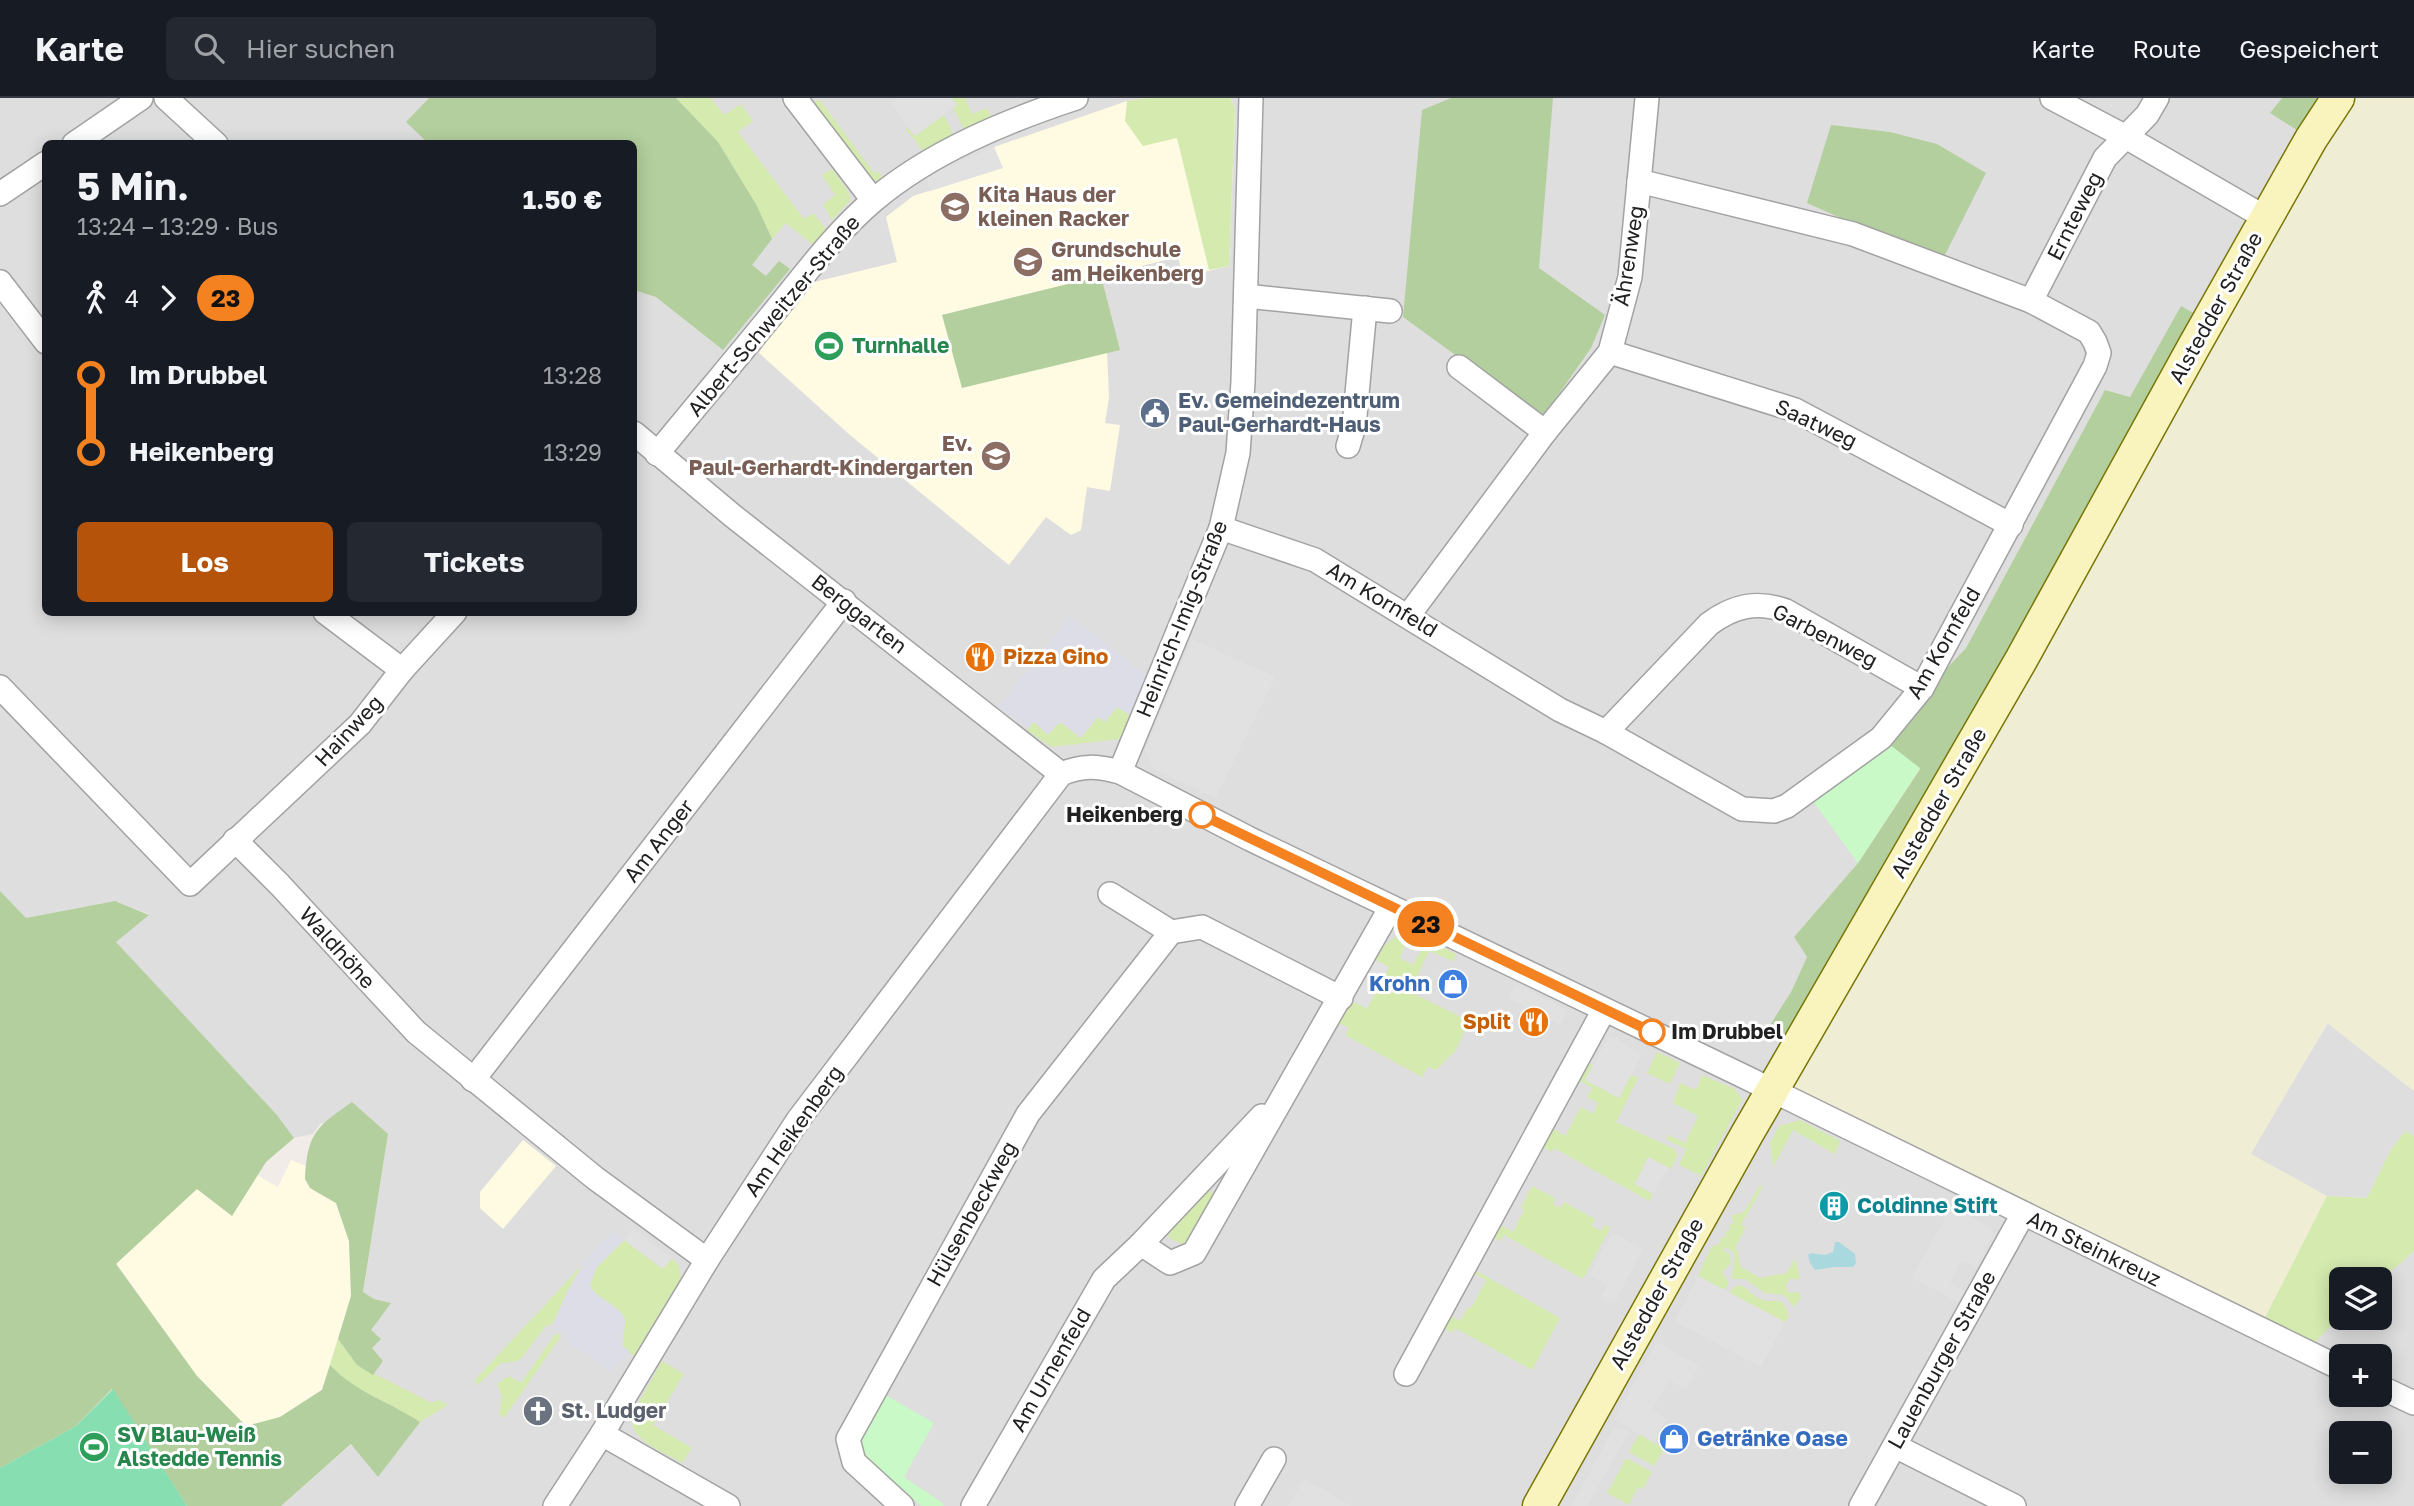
<!DOCTYPE html>
<html lang="de">
<meta charset="utf-8">
<style>
body{margin:0;font-family:"Golos Text",sans-serif;background:#242831;color:#f1f3f6;height:100vh;display:flex;flex-direction:column;font-size:26px;white-space:nowrap}
*{box-sizing:border-box;margin:0}
p{font-size:23px;color:#9ea1a6}
.icon{flex:none;width:38px;height:38px;fill:none;stroke:currentColor;stroke-width:2;stroke-linecap:round;stroke-linejoin:round}
.map{position:relative;flex:1;overflow:hidden}
.side{position:absolute;left:42px;top:42px;width:595px;height:476px;display:flex;flex-direction:column;background:#171b24;border-radius:10px;box-shadow:0 4px 18px #0003}
.side>*{flex:none}
.badge{padding:0 14px;border-radius:23px;font-size:24px;line-height:46px}
.buttons{position:absolute;left:2329px;top:1169px;display:grid;gap:14px}
.buttons a{display:grid;place-items:center;width:63px;height:63px;border-radius:10px;background:#171b24;box-shadow:0 4px 18px #0003;font-size:35px}
.map>.badge{position:absolute;translate:-50% -50%;box-shadow:0 0 0 4px #fff}
.legs{display:flex;align-items:center;gap:10px;height:77px;padding:0 35px;font-size:23px}
.legs p{margin-inline-start:auto}
.summary{display:flex;align-items:center;justify-content:space-between;height:119px;padding:0 35px}
h1{font-size:38px;font-weight:700;line-height:52px}
.primary-button{display:flex;gap:14px;margin-top:auto;padding:14px 35px}
.primary-button a{flex:1;height:80px;border-radius:10px;background:#b45309;color:#fff;font-size:28px;font-weight:700;line-height:80px;text-align:center}
.primary-button a+a{background:#242831;color:#f1f3f6}
ul{padding:0 35px;list-style:none}
li{display:flex;align-items:center;gap:24px;height:77px;font-size:26px}
li i{display:grid;place-items:center;width:10px;height:100%;margin:0 9px;background:currentColor}
li i::after{content:'';width:18px;height:18px;margin:-9px;border:5px solid;border-radius:50%;background:#171b24}
li p{margin-inline-start:auto}
li:first-child i{background:linear-gradient(#0000 50%,currentColor 0)}
li:last-child i{background:linear-gradient(currentColor 50%,#0000 0)}
header{display:flex;align-items:center;gap:42px;box-sizing:border-box;height:98px;padding:0 35px;background:#171b24;border-bottom:2px solid #363941}
header strong{font-size:33px}
nav{display:flex;gap:38px;margin-inline-start:auto;font-size:24px}
.search{width:490px;height:63px;background:#242831;display:flex;align-items:center;gap:18px;box-sizing:border-box;padding:0 24px;border-radius:10px;color:#9ea1a6;font-size:26px}
.map>svg:first-child{display:block}
.residential{fill:#dfdede;fill-rule:evenodd}
.education{fill:#fffbe3}
.farmland{fill:#efedd3}
.grass{fill:#d4eaaf}
.forest{fill:#b3cf9d}
.park{fill:#c9f9c6}
.pitch{fill:#87deb1}
.parking{fill:#e1e1e1}
.plaza{fill:#dcdde7}
.water{fill:#a9d9de}
.lines{fill:none;stroke-linecap:round;stroke-linejoin:round}
.street-casing{stroke:#a2a2a2;stroke-width:26}
.secondary-casing{stroke:#797607;stroke-width:35}
.street{stroke:#fff;stroke-width:23}
.secondary{stroke:#f9f4bd;stroke-width:32}
.line-1-casing{stroke:#fff;stroke-width:16}
.line-1{stroke:#f58220;stroke-width:10}
.stop-1-dot{fill:#fff;stroke:#f58220;stroke-width:3.5}
.labels{text-anchor:middle;stroke-width:6;stroke-linejoin:round;paint-order:stroke}
.education-label{font-size:21px;font-weight:bold;fill:#785e54;stroke:#fff;text-anchor:start}
.street-label{font-size:21px;fill:#212121;stroke:#fff}
.leisure-label{font-size:21px;font-weight:bold;fill:#27864d;stroke:#fff;text-anchor:start}
.service-label{font-size:21px;font-weight:bold;fill:#4e5e75;stroke:#fff;text-anchor:start}
.food-label{font-size:21px;font-weight:bold;fill:#c56008;stroke:#fff;text-anchor:start}
.stop-label{font-size:21px;font-weight:bold;fill:#212121;stroke:#fff;text-anchor:end}
.shop-label{font-size:21px;font-weight:bold;fill:#366cbe;stroke:#fff;text-anchor:end}
.culture-label{font-size:21px;font-weight:bold;fill:#0d838f;stroke:#fff;text-anchor:start}
.worship-label{font-size:21px;font-weight:bold;fill:#5b616d;stroke:#fff;text-anchor:start}
</style>
<header>
<strong>Karte</strong>
<div class="search"><svg class="icon" aria-label="search" viewBox="0 0 24 24"><circle cx="10" cy="10" r="6"/><path d="M15 15l6 6"/></svg>Hier suchen</div>
<nav><a>Karte</a><a>Route</a><a>Gespeichert</a></nav>
</header>
<div class="map">
<svg width="2414" height="1408" viewBox="0 0 2414 1408">
<rect width="100%" height="100%" fill="#f1ece7"/>
<g class="residential">
<path d="M0,0h2282l-12,15 41,26 -103,182 -27,-14 -51,90 -25,-7 -139,258 -85,90 -73,55 50,70 -64,74 13,20 -16,35 545,327 5,-4 1,3h38v-37l34,-30v255h-2133l71,-62 26,33 -5,-102 10,-14 -11,-13 -1,-18 19,-27 -16,-4 -11,-6 25,-159 -67,-11 -8,11 -19,4 -17,-23 -162,-173 34,-28 -34,-13 -89,17 -26,-27zM46,46h588v468h-588zM2342,1258h38v39h-38zM2342,1335h38v39h-38z"/>
<polygon points="2328,925 2414,993 2414,1038 2405,1034 2390,1053 2367,1100 2327,1098 2250,1056"/>
</g>
<g class="education">
<polygon points="1147,0 1231,0 1235,12 1229,168 1183,179 1178,159 942,217 1107,254 1109,300 1105,325 1120,327 1110,393 1087,389 1081,432 1071,437 1046,419 1009,467 850,337 759,255 802,187 897,164 886,119 913,98 1002,70 994,49 1127,3"/>
<polygon points="523,1042 556,1068 503,1131 480,1110 480,1094"/>
<polygon points="291,1062 306,1068 305,1081 319,1096 336,1105 349,1143 351,1198 322,1291 280,1319 246,1328 197,1278 116,1165 197,1091 232,1118 257,1077 278,1089"/>
</g>
<polygon class="farmland" points="2338,0 2414,0 2414,993 2327,925 2251,1056 2327,1098 2260,1230 1772,993"/>
<g class="grass">
<polygon points="676,0 711,0 724,17 741,6 753,23 738,34 804,121 813,115 827,132 813,147 786,125 772,141 757,108 718,44"/>
<polygon points="952,0 965,0 972,16 987,10 991,19 964,31 953,10 957,7"/>
<polygon points="1147,0 1231,0 1235,12 1229,168 1209,172 1177,40 1143,48 1125,23 1127,3"/>
<polygon points="819,1 874,75 879,73 882,80 875,83 867,78 814,5"/>
<polygon points="944,17 953,36 923,53 906,31 908,30 915,38"/>
<polygon points="832,71 849,94 850,103 832,122 823,107 835,97 822,77"/>
<polygon points="1117,609 1130,617 1120,641 1051,649 1027,632 1034,624 1098,619"/>
<path d="M1408,835l9,3 -4,9 -7,-2 -6,15 13,7 8,-15 -5,-3 5,-10 35,17 -3,7 -24,-10 -19,41 59,29 -13,29 -20,20 -8,-3 -6,10 -77,-42 4,-7 -10,-5 13,-22 15,7c4,-30 4,-68 41,-75z"/>
<polygon points="1657,954 1680,965 1670,986 1647,975"/>
<polygon points="1587,964 1593,967 1585,982 1619,1000 1631,977 1638,980 1616,1024 1675,1051 1675,1054 1678,1056 1671,1071 1648,1059 1635,1086 1653,1096 1649,1103 1554,1050 1552,1054 1541,1048 1551,1030 1565,1038 1581,1009 1593,1016 1598,1005 1587,999 1593,990 1577,981"/>
<polygon points="1702,977 1735,991 1742,1002 1701,1078 1679,1067 1686,1051 1666,1041 1669,1037 1685,1045 1698,1018 1673,1005 1680,985 1696,992"/>
<polygon points="1800,1022 1840,1043 1835,1056 1793,1032 1773,1069 1770,1045 1779,1028"/>
<polygon points="2405,1033 2414,1038 2414,1153 2380,1183 2342,1181 2341,1217 2308,1252 2260,1230 2327,1098 2367,1100 2390,1053"/>
<path d="M1760,1087l2,3 -21,37 5,2 -10,19 5,21 19,11 27,-5 8,-15 5,19 -3,3 -7,-2 -4,8 2,7 10,-1 3,5 -7,10 -10,-12 -19,-2 -20,-14h-13c-1,-13 10,-25 -7,-32l-2,4 6,2 2,10 -9,9 6,9v5l-4,4 -26,-14 13,-29 10,-4 -1,-4 6,-3 -1,-4 5,-2 -1,-5 5,-2 -3,-7 13,-4z"/>
<polygon points="1532,1088 1555,1100 1553,1106 1560,1110 1564,1104 1595,1121 1592,1128 1601,1133 1604,1127 1610,1130 1583,1181 1504,1137 1500,1143 1492,1138 1498,1126 1513,1134 1524,1112 1521,1109"/>
<polygon points="1203,1092 1211,1093 1215,1099 1185,1147 1169,1140 1168,1132"/>
<path d="M624,1142l39,29 9,-11 7,8 2,12 -47,78 -11,-10c-1,-9 4,-21 1,-29 -6,-13 -27,-18 -34,-31l6,-18z"/>
<polygon points="583,1166 566,1196 554,1224 545,1229 520,1262 500,1266 478,1287 474,1283"/>
<polygon points="1473,1171 1560,1220 1532,1272 1455,1230 1452,1235 1440,1228 1449,1217 1460,1223 1468,1209 1471,1210 1486,1182 1471,1174"/>
<path d="M1741,1187c6,3 14,12 19,14 17,6 22,-6 29,17l-4,6 -56,-29 5,-6z"/>
<polygon points="556,1235 561,1238 504,1320 499,1316 502,1299 497,1286 509,1278 521,1285"/>
<path d="M338,1241l19,26 75,38 7,-3 9,5 -28,17c-30,-20 -66,-30 -90,-57z"/>
<path d="M662,1263l22,13 -31,51 39,23 -10,15c-18,-11 -55,-23 -50,-49z"/>
<polygon points="1639,1336 1664,1351 1654,1368 1629,1354"/>
<polygon points="1626,1360 1652,1374 1643,1391 1638,1389 1629,1407 1607,1395"/>
</g>
<g class="forest">
<polygon points="429,0 676,0 718,44 757,108 772,141 752,167 766,178 779,163 790,171 723,252 656,199 634,192 634,46 428,45 406,24"/>
<polygon points="1451,0 1553,0 1539,170 1605,217 1591,250 1542,320 1403,219 1422,12"/>
<polygon points="2282,0 2338,0 2311,41 2270,15"/>
<polygon points="1831,27 1890,34 1937,46 1986,75 1943,161 1886,140 1807,105"/>
<polygon points="1101,178 1120,252 962,290 942,217"/>
<polygon points="2181,208 2208,223 1795,954 1765,935 1791,894 1807,859 1794,839 1858,765 1920,671 1881,640 1966,550 2105,292 2130,299"/>
<path d="M0,793l26,27 89,-17 34,14 -33,27 161,173 17,23 -28,24 -34,54 -35,-27 -81,75 81,112 49,50 34,-9 42,-27 8,-25c25,27 60,37 90,57l-42,55 -27,-33 -70,62h-94l-75,-117 -36,37 -76,42z"/>
<path d="M352,1004l36,32 -25,158 11,7 17,4 -20,27 10,9 -9,9 11,13 -10,14 -16,-10 -19,-26 13,-43 -2,-55 -13,-38 -26,-15 -5,-9c2,-45 11,-52 47,-77z"/>
</g>
<g class="park">
<polygon points="1881,640 1920,670 1858,765 1807,695"/>
<polygon points="882,1295 934,1325 904,1379 944,1406 943,1408 921,1408 859,1354 857,1340"/>
</g>
<polygon class="pitch" points="113,1291 187,1408 0,1408 0,1370 76,1328"/>
<g class="parking">
<polygon points="896,0 952,0 957,7 915,38 890,4"/>
<polygon points="994,49 1003,70 930,93 926,79"/>
<polygon points="1192,541 1275,579 1216,700 1153,671 1145,652"/>
<polygon points="1374,861 1389,869 1367,911 1352,903"/>
<polygon points="1517,886 1567,912 1560,927 1509,900"/>
<polygon points="1609,938 1642,956 1619,1000 1585,982"/>
<polygon points="1648,1059 1669,1070 1653,1096 1635,1086"/>
<polygon points="1951,1109 1991,1130 1993,1136 1976,1170 1962,1162 1950,1184 1964,1193 1958,1204 1912,1180"/>
<polygon points="632,1130 672,1160 663,1171 624,1142"/>
<polygon points="1613,1135 1643,1151 1614,1207 1600,1199 1607,1187 1589,1177"/>
<polygon points="1698,1178 1785,1224 1761,1269 1675,1223"/>
<polygon points="1656,1244 1699,1268 1686,1291 1669,1282 1652,1312 1667,1321 1654,1344 1614,1322"/>
<polygon points="1614,1330 1630,1333 1587,1408 1571,1408"/>
<polygon points="1304,1381 1352,1408 1288,1408"/>
</g>
<g class="plaza">
<polygon points="1070,518 1147,578 1130,617 1117,609 1105,624 1098,619 1081,640 1060,624 1048,637 1034,624 1027,631 999,609"/>
<polygon points="613,1134 624,1142 596,1170 590,1187 594,1195 622,1216 625,1223 622,1241 623,1248 629,1253 622,1264 616,1262 611,1274 566,1242 568,1236 563,1233 557,1234 554,1224 566,1196 583,1166"/>
</g>
<polygon class="water" points="1835,1144 1839,1144 1855,1156 1856,1165 1853,1169 1834,1169 1815,1172 1810,1165 1808,1157 1811,1155 1825,1157 1833,1154"/>
<g class="lines">
<g class="street-casing">
<g id="street">
<polyline points="166,0 216,46"/>
<polyline points="795,0 873,102"/>
<polyline points="2052,0 2126,39 2266,120"/>
<polyline points="74,46 141,0"/>
<polyline points="0,96 46,65"/>
<polyline points="0,184 46,244"/>
<polyline points="1246,198 1390,213"/>
<polyline points="2031,203 2105,60 2147,17 2157,0"/>
<polyline points="1610,254 1795,312 2011,427"/>
<polyline points="1459,269 1545,334"/>
<polyline points="634,335 733,418 1061,676"/>
<polyline points="1348,348 1354,328 1365,210"/>
<path d="M657,356c39,-48 79,-95 118,-143 31,-38 61,-79 99,-111 57,-48 132,-79 202,-102"/>
<polyline points="1221,430 1315,462 1560,612 1606,634 1742,711 1774,713 1787,708 1881,640 1922,590 2095,268 2099,255 2095,244 2089,234 2031,203 1853,136 1639,83"/>
<polyline points="325,514 402,572"/>
<polyline points="1408,518 1545,334 1610,254 1630,179 1647,0"/>
<polyline points="0,589 190,786 360,626 402,572 455,514"/>
<path d="M1606,634l103,-108c24,-18 48,-24 77,-13l136,77"/>
<polyline points="1120,674 1221,430 1238,355 1243,284 1251,0"/>
<polyline points="235,742 280,787 416,934 595,1080 707,1162"/>
<polyline points="1110,796 1171,834"/>
<polyline points="473,982 844,503"/>
<polyline points="1141,1146 1262,1018"/>
<polyline points="1406,1276 1604,912"/>
<polyline points="2380,1289 2414,1305"/>
<polyline points="602,1336 728,1408"/>
<polyline points="1895,1348 2014,1408"/>
<path d="M555,1408l47,-72 105,-174 91,-140 263,-346c22,-9 35,-8 59,-2l130,67 491,236 601,294"/>
<polyline points="902,1408 854,1364 848,1341 1028,1016 1171,834 1202,829 1341,900"/>
<polyline points="973,1408 1104,1181 1141,1146 1170,1165 1194,1155 1391,809"/>
<polyline points="1247,1408 1274,1361"/>
<polyline points="1861,1408 2023,1116"/>
</g>
</g>
<g class="secondary-casing">
<polyline id="secondary" points="1539,1408 1747,1036 2021,562 2193,250 2311,41 2338,0"/>
</g>
<use href="#street" class="street"/>
<use href="#secondary" class="secondary"/>
</g>
<g class="lines">
<g class="line-1-casing">
<polyline id="line-1" points="1202,717 1652,934"/>
</g>
<use href="#line-1" class="line-1"/>
</g>
<defs>
<g id="school-disc" transform="scale(1.575)"><circle r="9.5" fill="#8d6e63" stroke="#fff"/><path d="M0-5L7-2L0 1L-7-2ZM-4 1L0 2.5L4 1V4Q0 6-4 4Z" fill="#fff"/></g>
<g id="stadium-disc" transform="scale(1.575)"><circle r="9.5" fill="#2e9e5b" stroke="#fff"/><path d="M0-5a6.5 5 0 1 0 0 10a6.5 5 0 1 0 0-10ZM-3.5-1.8h7v3.6h-7Z" fill="#fff"/></g>
<g id="civic-disc" transform="scale(1.575)"><circle r="9.5" fill="#5c6f8a" stroke="#fff"/><path d="M-.6-6.5H3V-4.5H.6V-3L4-1V1h2V6H-6V1h2V-1L-.6-3ZM-1.2 2.5V6h2.4V2.5Z" fill="#fff"/></g>
<g id="restaurant-disc" transform="scale(1.575)"><circle r="9.5" fill="#e8710a" stroke="#fff"/><path d="M-5-6h1v4h1v-4h1v4h1v-4h1v5L-1.5 .5V6h-2V.5L-5-1ZM5-6V6H3V1.5H1.5Q1.5-4 5-6Z" fill="#fff"/></g>
<g id="shop-disc" transform="scale(1.575)"><circle r="9.5" fill="#3f7fe0" stroke="#fff"/><path d="M-5-2.5h2.3a2.7 3.5 0 0 1 5.4 0H5L5.5 6h-11ZM-1.5-2.5h3a1.5 2.3 0 0 0-3 0Z" fill="#fff"/></g>
<g id="building-disc" transform="scale(1.575)"><circle r="9.5" fill="#0f9aa8" stroke="#fff"/><path d="M-4-6H4V6H1V3H-1V6H-4ZM-2.5-4.3h1.7v1.8h-1.7ZM.8-4.3h1.7v1.8H.8ZM-2.5-1h1.7V.8h-1.7ZM.8-1h1.7V.8H.8Z" fill="#fff"/></g>
<g id="church-disc" transform="scale(1.575)"><circle r="9.5" fill="#6b7280" stroke="#fff"/><path d="M-1.2-6h2.4v3.5h3.3v2.4h-3.3V6h-2.4V-.1h-3.3v-2.4h3.3Z" fill="#fff"/></g>
</defs>
<g fill-rule="evenodd">
<use href="#school-disc" x="955" y="109"/>
<use href="#school-disc" x="1028" y="164"/>
<use href="#stadium-disc" x="829" y="248"/>
<use href="#civic-disc" x="1155" y="315"/>
<use href="#school-disc" x="996" y="358"/>
<use href="#restaurant-disc" x="980" y="559"/>
<use href="#shop-disc" x="1453" y="886"/>
<use href="#restaurant-disc" x="1534" y="924"/>
<use href="#building-disc" x="1834" y="1108"/>
<use href="#church-disc" x="538" y="1313"/>
<use href="#shop-disc" x="1674" y="1341"/>
<use href="#stadium-disc" x="94" y="1349"/>
</g>
<g class="stop-1-dot">
<circle cx="1202" cy="717" r="12"/>
<circle cx="1652" cy="934" r="12"/>
</g>
<g class="labels">
<g class="education-label">
<text x="978" y="104">Kita Haus der<tspan x="978" dy="24">kleinen Racker</tspan></text>
<text x="1051" y="159">Grundschule<tspan x="1051" dy="24">am Heikenberg</tspan></text>
<text x="973" y="353" text-anchor="end">Ev.<tspan x="973" dy="24">Paul-Gerhardt-Kindergarten</tspan></text>
</g>
<g class="street-label">
<text transform="translate(2075 118) rotate(-63)" y="7">Ernteweg</text>
<text transform="translate(1629 158) rotate(-81)" y="7">Ährenweg</text>
<text transform="translate(2216 210) rotate(-61)" y="7">Alstedder Straße</text>
<text transform="translate(774 218) rotate(-50)" y="7">Albert-Schweitzer-Straße</text>
<text transform="translate(1816 326) rotate(25)" y="7">Saatweg</text>
<text transform="translate(1382 502) rotate(31)" y="7">Am Kornfeld</text>
<text transform="translate(859 516) rotate(38)" y="7">Berggarten</text>
<text transform="translate(1182 521) rotate(-68)" y="7">Heinrich-Imig-Straße</text>
<text transform="translate(1825 538) rotate(27)" y="7">Garbenweg</text>
<text transform="translate(1944 545) rotate(-60)" y="7">Am Kornfeld</text>
<text transform="translate(349 633) rotate(-47)" y="7">Hainweg</text>
<text transform="translate(1939 705) rotate(-60)" y="7">Alstedder Straße</text>
<text transform="translate(659 743) rotate(-52)" y="7">Am Anger</text>
<text transform="translate(337 850) rotate(48)" y="7">Waldhöhe</text>
<text transform="translate(794 1033) rotate(-55)" y="7">Am Heikenberg</text>
<text transform="translate(972 1116) rotate(-61)" y="7">Hülsenbeckweg</text>
<text transform="translate(2094 1151) rotate(26)" y="7">Am Steinkreuz</text>
<text transform="translate(1657 1196) rotate(-61)" y="7">Alstedder Straße</text>
<text transform="translate(1942 1262) rotate(-61)" y="7">Lauenburger Straße</text>
<text transform="translate(1051 1272) rotate(-60)" y="7">Am Urnenfeld</text>
</g>
<g class="leisure-label">
<text x="852" y="255">Turnhalle</text>
<text x="117" y="1344">SV Blau-Weiß<tspan x="117" dy="24">Alstedde Tennis</tspan></text>
</g>
<g class="service-label">
<text x="1178" y="310">Ev. Gemeindezentrum<tspan x="1178" dy="24">Paul-Gerhardt-Haus</tspan></text>
</g>
<g class="food-label">
<text x="1003" y="566">Pizza Gino</text>
<text x="1511" y="931" text-anchor="end">Split</text>
</g>
<g class="stop-label">
<text x="1183" y="724">Heikenberg</text>
<text x="1671" y="941" text-anchor="start">Im Drubbel</text>
</g>
<g class="shop-label">
<text x="1430" y="893">Krohn</text>
<text x="1697" y="1348" text-anchor="start">Getränke Oase</text>
</g>
<g class="culture-label">
<text x="1857" y="1115">Coldinne Stift</text>
</g>
<g class="worship-label">
<text x="561" y="1320">St. Ludger</text>
</g>
</g>
</svg>
<div class="buttons">
<a><svg class="icon" aria-label="layers" viewBox="0 0 24 24"><path d="M12 4l9 5-9 5-9-5zM3 14l9 5 9-5"/></svg></a>
<a>+</a>
<a>−</a>
</div>
<b class="badge" style="left:1426px;top:826px;background:#f58220;color:#111">23</b>
<section class="side">
<div class="summary"><div><h1>5 Min.</h1><p>13:24 – 13:29 · Bus</p></div><b>1.50 €</b></div>
<div class="legs"><svg class="icon" aria-label="walk" viewBox="0 0 24 24"><circle cx="13" cy="4" r="2"/><path d="M13 8l-2 6 4 7M11 14l-3 7M7 12l3-4h3l4 4"/></svg>4<svg class="icon" aria-label="forward" viewBox="0 0 24 24"><path d="M9 5l7 7-7 7"/></svg><b class="badge" style="background:#f58220;color:#111">23</b></div>
<ul>
<li><i style="color:#f58220"></i><b>Im Drubbel</b><p>13:28</p></li>
<li><i style="color:#f58220"></i><b>Heikenberg</b><p>13:29</p></li>
</ul>
<div class="primary-button"><a>Los</a><a>Tickets</a></div>
</section>
</div>
